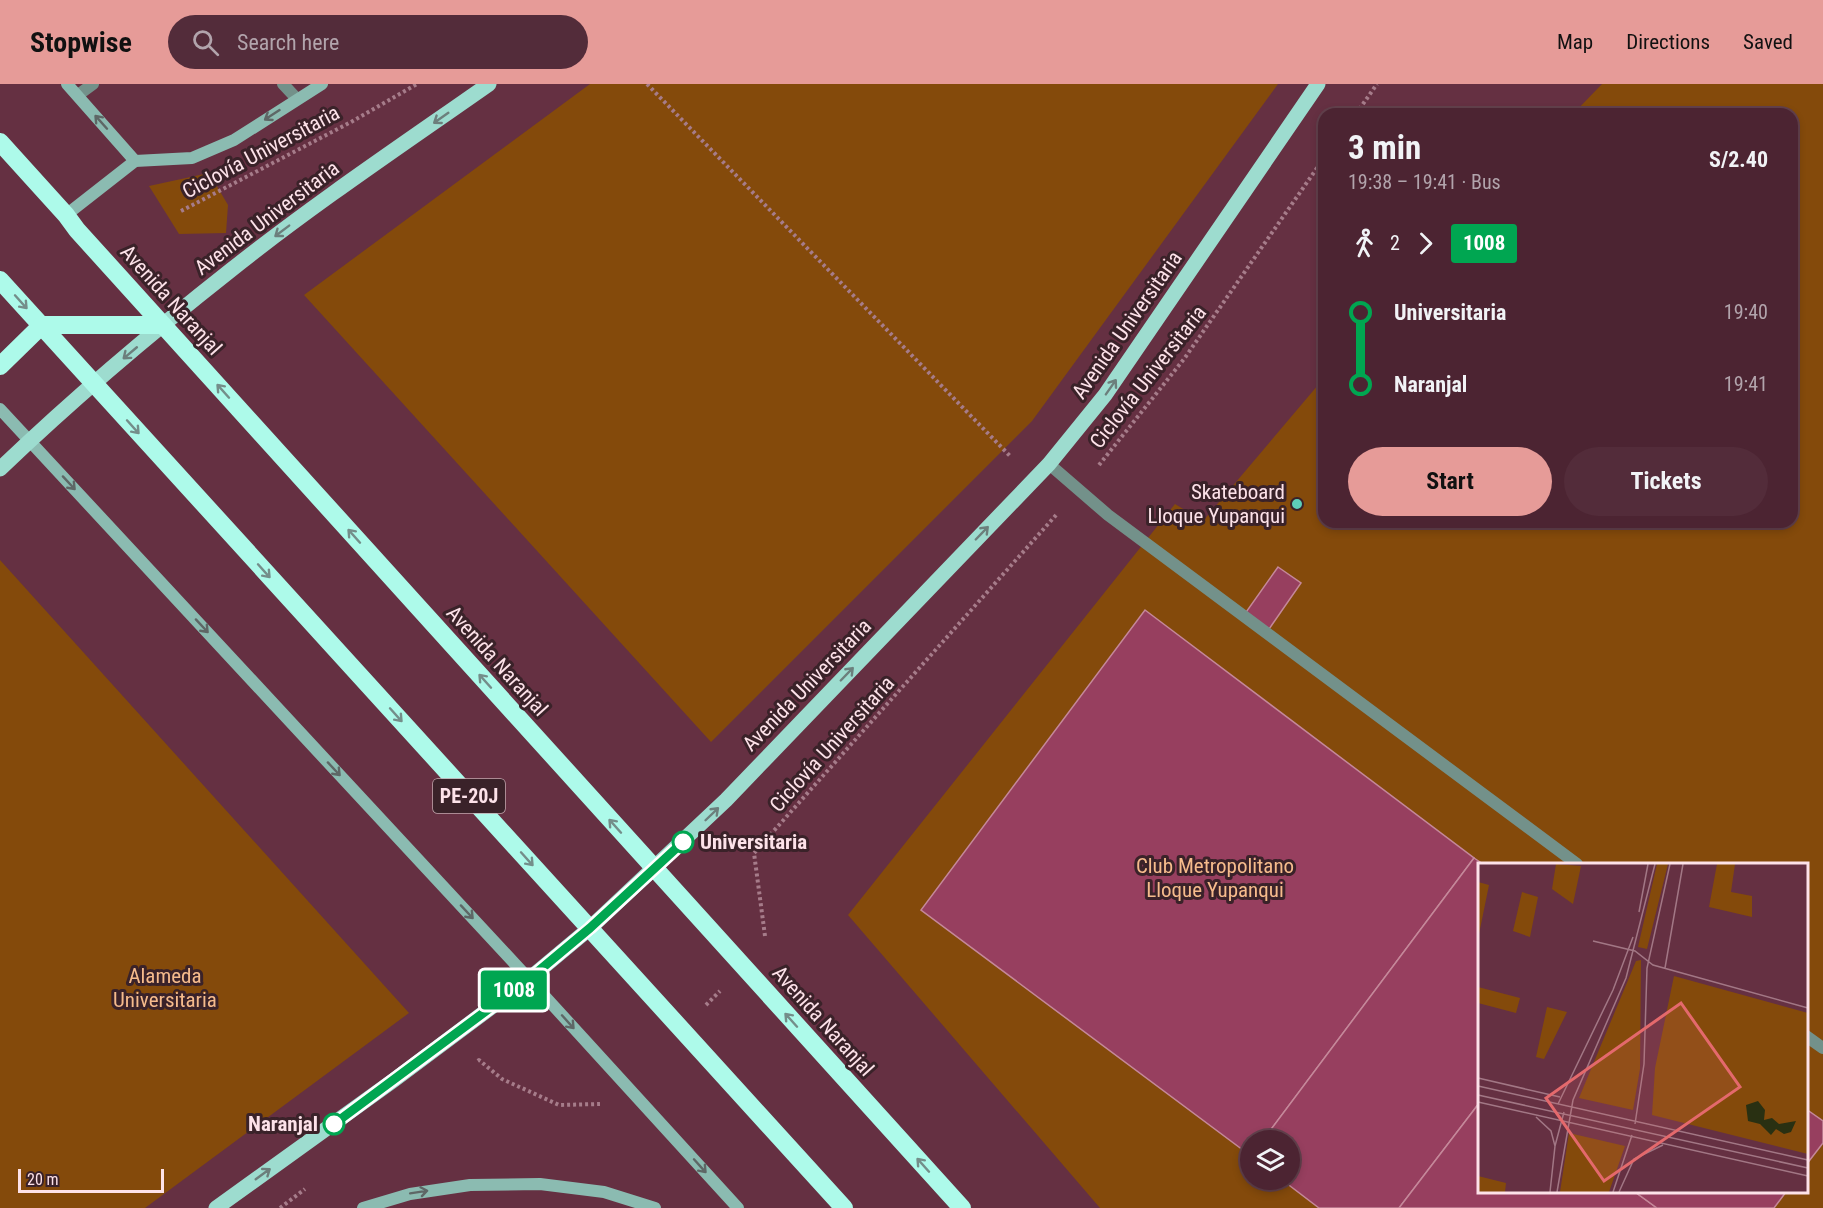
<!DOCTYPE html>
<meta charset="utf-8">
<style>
body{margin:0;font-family:"Roboto Condensed",sans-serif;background:#532c3a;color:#f1f3f6;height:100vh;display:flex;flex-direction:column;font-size:22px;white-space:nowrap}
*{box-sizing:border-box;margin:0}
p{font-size:20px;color:#b2a4ac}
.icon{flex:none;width:33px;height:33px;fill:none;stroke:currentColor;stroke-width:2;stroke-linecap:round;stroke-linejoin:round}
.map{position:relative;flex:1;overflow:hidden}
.side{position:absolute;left:1318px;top:24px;width:480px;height:420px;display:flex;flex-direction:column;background:#4c2432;border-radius:18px;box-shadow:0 3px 9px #0003,0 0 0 2px #63414d}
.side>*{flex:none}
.badge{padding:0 12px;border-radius:4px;font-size:21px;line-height:39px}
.fabs{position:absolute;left:1240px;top:1046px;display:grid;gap:12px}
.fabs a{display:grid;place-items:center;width:60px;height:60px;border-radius:50%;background:#4c2432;box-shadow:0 3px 9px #0003,0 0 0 2px #63414d;font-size:30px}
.scale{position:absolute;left:18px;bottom:15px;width:146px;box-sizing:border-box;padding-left:6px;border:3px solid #fde2e9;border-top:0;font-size:16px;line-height:21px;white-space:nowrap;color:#fde2e9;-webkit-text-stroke:4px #3a2229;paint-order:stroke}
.map>.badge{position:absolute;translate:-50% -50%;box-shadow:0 0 0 3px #fff}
.legs{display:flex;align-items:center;gap:9px;height:66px;padding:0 30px;font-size:20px}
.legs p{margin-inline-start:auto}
.summary{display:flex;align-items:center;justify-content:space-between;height:102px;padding:0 30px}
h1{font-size:33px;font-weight:700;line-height:45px}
.button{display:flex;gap:12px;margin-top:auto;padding:12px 30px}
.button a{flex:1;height:69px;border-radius:36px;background:#e69b98;color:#111;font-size:24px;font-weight:700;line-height:69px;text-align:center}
.button a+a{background:#532c3a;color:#f1f3f6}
ul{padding:0 30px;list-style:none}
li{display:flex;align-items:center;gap:21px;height:72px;font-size:22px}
li i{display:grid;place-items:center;width:9px;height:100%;margin:0 8px;background:currentColor}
li i::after{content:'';width:15px;height:15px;margin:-8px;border:4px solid;border-radius:50%;background:#4c2432}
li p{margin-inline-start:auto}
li:first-child i{background:linear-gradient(#0000 50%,currentColor 0)}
li:last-child i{background:linear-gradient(currentColor 50%,#0000 0)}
header{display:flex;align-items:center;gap:36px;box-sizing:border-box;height:84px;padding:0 30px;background:#e69b98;color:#111}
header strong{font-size:28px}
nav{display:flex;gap:33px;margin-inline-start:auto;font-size:21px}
.search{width:420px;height:54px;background:#532c3a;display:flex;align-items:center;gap:15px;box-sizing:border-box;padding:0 21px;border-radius:33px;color:#b2a4ac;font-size:22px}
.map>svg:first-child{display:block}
.green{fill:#844a0b;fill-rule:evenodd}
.building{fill:#973f5f;stroke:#c5889a;stroke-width:1.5}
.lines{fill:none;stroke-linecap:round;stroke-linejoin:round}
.path{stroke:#a67c8a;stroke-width:4;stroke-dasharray:3 3;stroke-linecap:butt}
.lane{stroke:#73918a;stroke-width:12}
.secondary{stroke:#8bbbb1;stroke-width:12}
.primary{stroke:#9ddccf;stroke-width:15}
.highway{stroke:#adfaea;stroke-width:18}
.oneway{stroke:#5e6766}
.oneway2{stroke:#6c7f7c}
.oneway3{stroke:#748e8a}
.line-1-casing{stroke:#fff;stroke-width:14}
.line-1{stroke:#00a651;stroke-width:9}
.poi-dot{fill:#5dceb9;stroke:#3a2229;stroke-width:2}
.stop-1-dot{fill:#fff;stroke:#00a651;stroke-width:3}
.labels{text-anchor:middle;stroke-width:6;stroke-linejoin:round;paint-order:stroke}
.shield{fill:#3a2229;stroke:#c2a8af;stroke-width:1.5}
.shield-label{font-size:20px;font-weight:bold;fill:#fde2e9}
.street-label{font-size:21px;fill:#fde2e9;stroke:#3a2229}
.poi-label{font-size:21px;fill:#fde2e9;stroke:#3a2229;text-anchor:end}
.stop-label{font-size:21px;font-weight:bold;fill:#fde2e9;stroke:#3a2229;text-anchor:start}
.park-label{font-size:21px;fill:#f6bb8c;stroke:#3a2229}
.inset-road{fill:none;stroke:#a27785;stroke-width:1.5}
.view{fill:#e4696c;fill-opacity:0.15;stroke:#e4696c;stroke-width:3}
.inset-edge{fill:none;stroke:#fde2e9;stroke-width:3}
</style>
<header>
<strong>Stopwise</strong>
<div class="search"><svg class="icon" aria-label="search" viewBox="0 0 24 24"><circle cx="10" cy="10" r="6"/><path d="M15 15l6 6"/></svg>Search here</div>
<nav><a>Map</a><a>Directions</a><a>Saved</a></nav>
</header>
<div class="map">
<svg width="1823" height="1124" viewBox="0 0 1823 1124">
<rect width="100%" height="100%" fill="#653042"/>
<g class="green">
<polygon points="590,0 1278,0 1032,337 711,658 304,211"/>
<path d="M1602,0h221v1124h-723l-252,-293 327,-411 28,17 121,-143v144h468v-408h-219zM1480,780h326v328h-326zM1251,1056h39v39h-39z"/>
<polygon points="209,89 228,121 226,149 179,150 149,102"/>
<polygon points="0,476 409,929 145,1124 0,1124"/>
</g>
<g class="building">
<polygon points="1278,483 1301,499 1267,548 1244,531"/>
<polygon points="1145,526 1474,774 1263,1056 1251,1056 1251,1072 921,826"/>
<polygon points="1474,774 1483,780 1480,780 1480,1018 1399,1124 1319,1124 1281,1095 1290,1095 1290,1056 1263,1056"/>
<polygon points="1480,1018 1480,1108 1635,1108 1657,1124 1399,1124"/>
<polygon points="1806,1025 1823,1037 1823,1059 1806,1081"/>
<polygon points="1635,1108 1786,1108 1774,1124 1657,1124"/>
</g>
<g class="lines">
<g class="path">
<polyline points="647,0 1011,373"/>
<polyline points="1356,30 1377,0"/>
<polyline points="181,127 351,38 417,0"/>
<polyline points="1099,381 1184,275 1324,74"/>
<polyline points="765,852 754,769 1057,430"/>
<polyline points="706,921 720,907"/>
<polyline points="478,977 479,976 502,995 559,1021 600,1020"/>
<polyline points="280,1124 305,1105"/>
</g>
<g class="lane">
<polyline points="283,0 297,15"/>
<polyline points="78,11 93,0"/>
<polyline points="1049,380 1108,431 1577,780"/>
<polyline points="1806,952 1823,964"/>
</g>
<g class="secondary">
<polyline points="67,0 135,77"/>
<polyline points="66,131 135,77 192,74 234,56 322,0"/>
<polyline points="0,325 529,895 738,1124"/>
<polyline points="363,1124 410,1110 470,1101 540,1100 604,1108 655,1124"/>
</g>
<g class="primary">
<path d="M0,385c73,-70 151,-136 231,-199 83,-66 171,-125 258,-186"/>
<polyline points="216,1124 394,996 529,895 590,844 726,716 1049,380 1105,311 1318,0"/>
</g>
<g class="highway">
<polyline points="0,58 66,131 77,146 962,1124"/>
<polyline points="0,196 844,1124"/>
<polyline points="0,282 42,241 163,241"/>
</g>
</g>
<defs><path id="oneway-shaft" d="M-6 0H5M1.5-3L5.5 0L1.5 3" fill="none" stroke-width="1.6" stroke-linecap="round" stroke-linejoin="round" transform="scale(1.5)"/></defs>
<g class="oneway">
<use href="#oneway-shaft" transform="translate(272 31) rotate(147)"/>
<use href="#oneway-shaft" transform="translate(101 38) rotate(-132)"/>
<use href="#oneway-shaft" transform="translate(69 399) rotate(47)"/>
<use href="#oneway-shaft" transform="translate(202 542) rotate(47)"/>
<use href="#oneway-shaft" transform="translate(334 685) rotate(47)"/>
<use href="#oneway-shaft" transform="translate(467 828) rotate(47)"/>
<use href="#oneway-shaft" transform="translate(568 938) rotate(48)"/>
<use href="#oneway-shaft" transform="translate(700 1082) rotate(48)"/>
<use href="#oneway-shaft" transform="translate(419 1108) rotate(-9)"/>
</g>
<g class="oneway2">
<use href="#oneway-shaft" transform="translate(441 34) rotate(145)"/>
<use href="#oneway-shaft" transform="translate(282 147) rotate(143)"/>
<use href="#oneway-shaft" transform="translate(130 269) rotate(140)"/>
<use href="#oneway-shaft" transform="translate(1111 303) rotate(-55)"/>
<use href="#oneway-shaft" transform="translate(982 449) rotate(-46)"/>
<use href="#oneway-shaft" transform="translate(847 590) rotate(-46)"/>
<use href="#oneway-shaft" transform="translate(712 730) rotate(-44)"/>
<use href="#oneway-shaft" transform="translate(263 1090) rotate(-36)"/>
</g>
<g class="oneway3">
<use href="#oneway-shaft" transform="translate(21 218) rotate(48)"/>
<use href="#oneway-shaft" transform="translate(223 307) rotate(-132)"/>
<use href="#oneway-shaft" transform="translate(133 343) rotate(48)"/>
<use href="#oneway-shaft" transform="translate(354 452) rotate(-132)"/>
<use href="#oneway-shaft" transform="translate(264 487) rotate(48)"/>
<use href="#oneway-shaft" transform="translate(485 597) rotate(-132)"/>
<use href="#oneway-shaft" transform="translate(396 631) rotate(48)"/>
<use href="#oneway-shaft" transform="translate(615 742) rotate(-132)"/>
<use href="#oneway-shaft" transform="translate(527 775) rotate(48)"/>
<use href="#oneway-shaft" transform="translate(791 936) rotate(-132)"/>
<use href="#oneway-shaft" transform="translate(923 1081) rotate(-132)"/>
</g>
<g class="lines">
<g class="line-1-casing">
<polyline id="line-1" points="334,1040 529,895 590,844 683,758"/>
</g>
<use href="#line-1" class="line-1"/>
</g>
<circle class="poi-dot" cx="1297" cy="420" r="6"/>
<g class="stop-1-dot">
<circle cx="683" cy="758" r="10"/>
<circle cx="334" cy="1040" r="10"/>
</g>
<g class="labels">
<rect class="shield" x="433" y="695" width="72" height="34" rx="4.5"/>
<g class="shield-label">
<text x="469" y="719">PE-20J</text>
</g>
<g class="street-label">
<text transform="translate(261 68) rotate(-28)" y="7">Ciclovía Universitaria</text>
<text transform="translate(267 134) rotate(-37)" y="7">Avenida Universitaria</text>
<text transform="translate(171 216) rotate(48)" y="7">Avenida Naranjal</text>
<text transform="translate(1127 241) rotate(-55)" y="7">Avenida Universitaria</text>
<text transform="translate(1148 293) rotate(-52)" y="7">Ciclovía Universitaria</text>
<text transform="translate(497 577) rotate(48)" y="7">Avenida Naranjal</text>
<text transform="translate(807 601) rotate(-46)" y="7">Avenida Universitaria</text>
<text transform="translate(832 660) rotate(-48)" y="7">Ciclovía Universitaria</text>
<text transform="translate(823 937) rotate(48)" y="7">Avenida Naranjal</text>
</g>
<g class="poi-label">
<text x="1285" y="415">Skateboard<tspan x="1285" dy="24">Lloque Yupanqui</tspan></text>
</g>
<g class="stop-label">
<text x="700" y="765">Universitaria</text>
<text x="318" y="1047" text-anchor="end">Naranjal</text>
</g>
<g class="park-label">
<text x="1215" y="789">Club Metropolitano<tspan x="1215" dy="24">Lloque Yupanqui</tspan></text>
<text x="165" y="899">Alameda<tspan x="165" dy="24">Universitaria</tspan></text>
</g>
</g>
<g transform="translate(1478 779)">
<rect width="330" height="330" fill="#653042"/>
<path d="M78,1l25,2 -8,38 -21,-15zM179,1h11l-21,85 -9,-2zM239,1h18l-4,28 21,4v21l-43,-10zM0,19l11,3 -11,54zM44,29l16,5 -8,40 -17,-6zM163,97l-1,109 -7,41 -54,-12 57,-137zM196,113l134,37v141l-156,-39 3,-47zM0,124l42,11 -4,15 -38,-10zM69,144l20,5 -23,47 -8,-2zM91,270l56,13 -16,46h-49zM0,313l28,7 -1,9h-27z" fill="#844a0b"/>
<path d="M280,238l7,9 -1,10 8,-2 7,6 17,-3 -5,11 -7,2 -8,-5 -5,6 -11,-11 -12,-3 -2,-16z" fill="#293012"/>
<path class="inset-road" d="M161,49l9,-48M115,78l42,10 18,14 155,43M187,105l18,-104M0,215l82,19M0,223l330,74M0,232l330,73M0,239l330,74M80,241l55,-114 20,-53M58,254l15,14 4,15 -5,46M157,261l9,-60 3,-96 23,-104M77,283l9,-34M79,329l16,-92 53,-122 29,-114M135,329l19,-57M141,329l15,-33 29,-14"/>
<path class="view" d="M203,140l59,84 -136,94 -58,-83z"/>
<rect width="330" height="330" class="inset-edge"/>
</g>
</svg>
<div class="fabs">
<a><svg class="icon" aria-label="layers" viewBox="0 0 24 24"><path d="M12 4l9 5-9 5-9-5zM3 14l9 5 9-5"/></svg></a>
</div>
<div class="scale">20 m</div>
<b class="badge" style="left:514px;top:906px;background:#00a651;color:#fff">1008</b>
<section class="side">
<div class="summary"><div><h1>3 min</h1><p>19:38 – 19:41 · Bus</p></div><b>S/2.40</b></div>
<div class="legs"><svg class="icon" aria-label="walk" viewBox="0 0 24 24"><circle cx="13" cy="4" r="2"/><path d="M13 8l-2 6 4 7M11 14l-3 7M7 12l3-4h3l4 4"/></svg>2<svg class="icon" aria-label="forward" viewBox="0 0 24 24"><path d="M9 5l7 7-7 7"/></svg><b class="badge" style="background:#00a651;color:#fff">1008</b></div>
<ul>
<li><i style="color:#00a651"></i><b>Universitaria</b><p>19:40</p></li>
<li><i style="color:#00a651"></i><b>Naranjal</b><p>19:41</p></li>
</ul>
<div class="button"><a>Start</a><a>Tickets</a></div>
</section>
</div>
